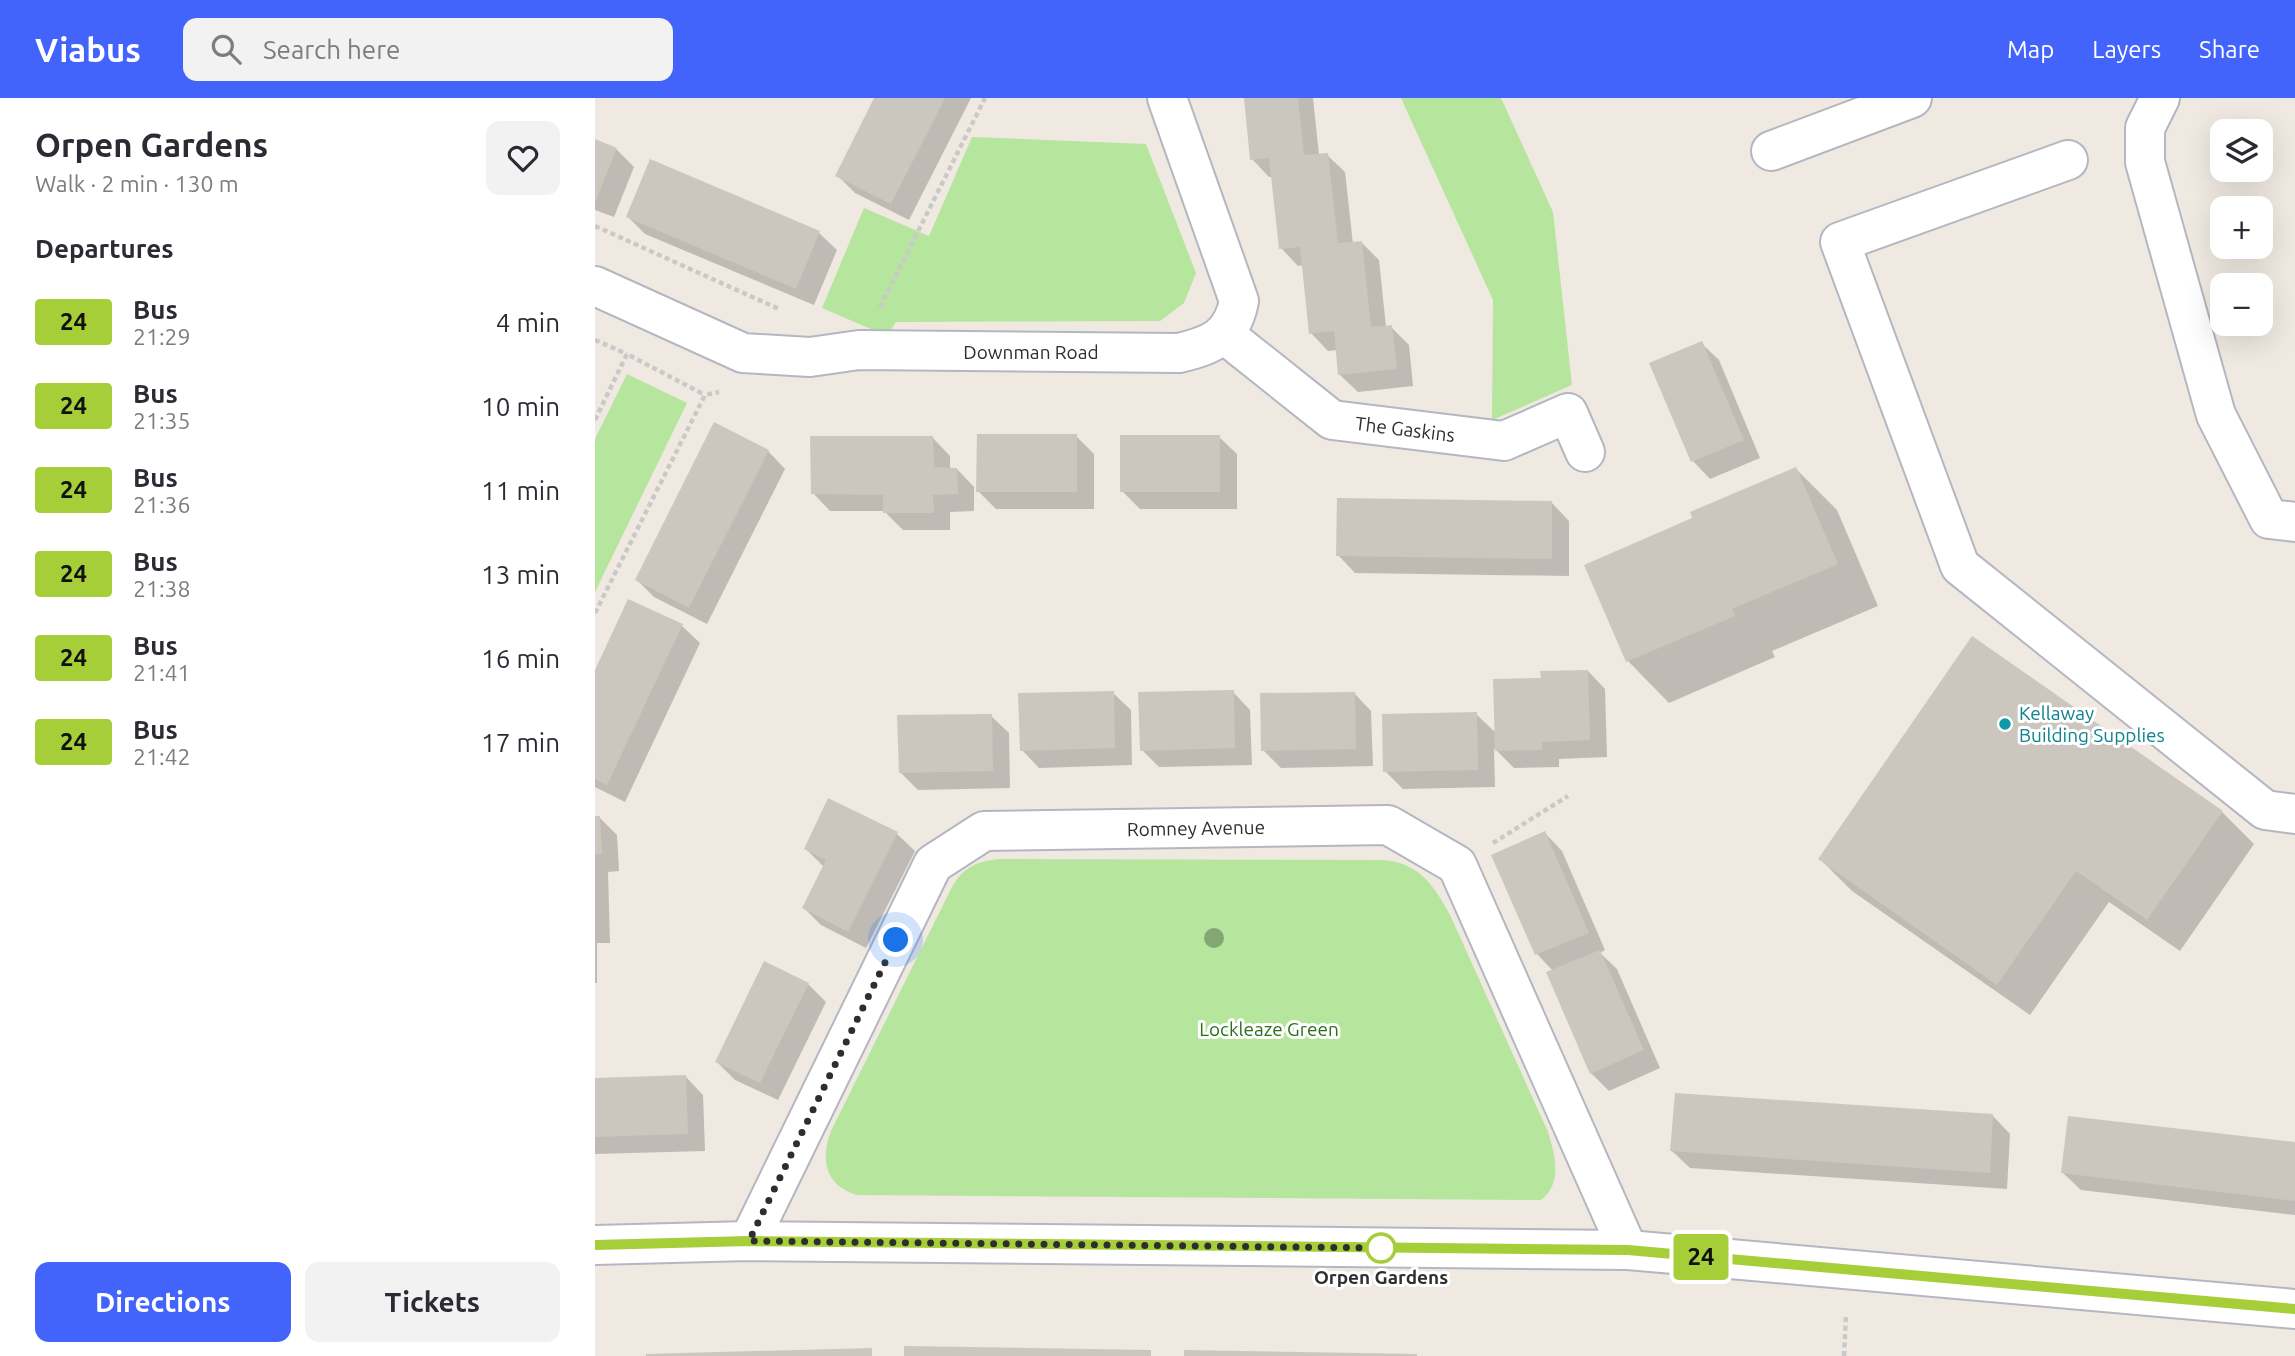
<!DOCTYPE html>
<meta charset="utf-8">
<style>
body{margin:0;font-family:Ubuntu,sans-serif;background:#f2f2f3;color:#2b2b33;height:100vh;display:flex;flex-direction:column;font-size:26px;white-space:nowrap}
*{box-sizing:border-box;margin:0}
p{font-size:23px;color:#7c7c81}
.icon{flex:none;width:38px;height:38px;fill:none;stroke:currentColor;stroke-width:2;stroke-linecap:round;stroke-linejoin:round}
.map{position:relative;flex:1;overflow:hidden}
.side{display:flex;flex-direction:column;background:#fff;width:595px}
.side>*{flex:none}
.badge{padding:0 14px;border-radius:5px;font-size:24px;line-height:46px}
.tools{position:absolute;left:1615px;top:21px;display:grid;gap:14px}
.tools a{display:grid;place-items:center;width:63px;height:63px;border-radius:14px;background:#fff;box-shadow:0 7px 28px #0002;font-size:35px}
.you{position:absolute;width:35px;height:35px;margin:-18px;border:5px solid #fff;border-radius:50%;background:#1a73e8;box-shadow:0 0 0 10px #1a73e833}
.map>.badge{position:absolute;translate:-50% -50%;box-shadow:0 0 0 4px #fff}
h2{padding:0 35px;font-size:26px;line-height:63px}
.round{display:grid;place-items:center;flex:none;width:74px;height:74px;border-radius:14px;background:#f2f2f3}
.head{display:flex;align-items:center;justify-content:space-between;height:119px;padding:0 35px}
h1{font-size:33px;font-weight:700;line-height:52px}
.button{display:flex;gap:14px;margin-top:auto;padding:14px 35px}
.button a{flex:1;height:80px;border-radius:14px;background:#4264fb;color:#fff;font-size:28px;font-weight:700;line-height:80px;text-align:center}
.button a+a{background:#f2f2f3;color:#2b2b33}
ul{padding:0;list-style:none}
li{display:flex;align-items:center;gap:21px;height:84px;padding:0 35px}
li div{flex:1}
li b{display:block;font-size:26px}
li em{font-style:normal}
li .badge{min-width:77px;font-weight:700;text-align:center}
header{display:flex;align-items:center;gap:42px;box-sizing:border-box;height:98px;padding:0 35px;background:#4264fb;color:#fff}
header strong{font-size:33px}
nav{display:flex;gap:38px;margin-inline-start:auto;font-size:24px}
.search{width:490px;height:63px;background:#f2f2f3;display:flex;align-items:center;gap:18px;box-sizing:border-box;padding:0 24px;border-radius:14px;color:#7c7c81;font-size:26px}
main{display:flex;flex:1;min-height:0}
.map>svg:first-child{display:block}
.green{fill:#b6e59e}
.shadow{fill:#0003}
.building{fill:#cbc7bf}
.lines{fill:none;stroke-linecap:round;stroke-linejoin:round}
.minor-casing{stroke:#b4b7c1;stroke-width:42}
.path{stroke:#c9c9c9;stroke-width:4.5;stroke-dasharray:5 3.5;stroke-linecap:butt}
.minor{stroke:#fff;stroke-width:38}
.tree{fill:#84a574}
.line-casing{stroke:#fff;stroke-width:16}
.line{stroke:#a6ce39;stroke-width:10}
.walk{stroke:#2e2e2e;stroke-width:7;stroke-dasharray:0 12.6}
.culture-dot{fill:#0f9aa8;stroke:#fff;stroke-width:2.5}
.stop-dot{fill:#fff;stroke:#a6ce39;stroke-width:3.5}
.labels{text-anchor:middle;stroke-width:6;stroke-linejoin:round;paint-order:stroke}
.street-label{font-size:19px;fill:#2e2e2e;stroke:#fff}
.culture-label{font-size:19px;fill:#0d838f;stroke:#fff;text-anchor:start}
.park-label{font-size:19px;fill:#2c6e1b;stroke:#fff}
.stop-label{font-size:19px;font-weight:bold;fill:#2e2e2e;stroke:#fff}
</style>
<header>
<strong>Viabus</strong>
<div class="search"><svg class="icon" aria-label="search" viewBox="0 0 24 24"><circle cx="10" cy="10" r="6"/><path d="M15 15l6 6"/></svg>Search here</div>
<nav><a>Map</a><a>Layers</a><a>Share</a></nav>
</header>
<main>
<section class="side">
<div class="head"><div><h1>Orpen Gardens</h1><p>Walk · 2 min · 130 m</p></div><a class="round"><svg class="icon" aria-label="heart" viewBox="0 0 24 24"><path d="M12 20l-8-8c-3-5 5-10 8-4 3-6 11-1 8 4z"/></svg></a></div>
<h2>Departures</h2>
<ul>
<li><span class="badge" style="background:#a6ce39;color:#111">24</span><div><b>Bus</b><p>21:29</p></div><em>4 min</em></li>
<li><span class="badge" style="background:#a6ce39;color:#111">24</span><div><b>Bus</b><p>21:35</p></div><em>10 min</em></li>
<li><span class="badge" style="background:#a6ce39;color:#111">24</span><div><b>Bus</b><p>21:36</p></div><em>11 min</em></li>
<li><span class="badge" style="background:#a6ce39;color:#111">24</span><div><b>Bus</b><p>21:38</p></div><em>13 min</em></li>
<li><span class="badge" style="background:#a6ce39;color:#111">24</span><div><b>Bus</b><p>21:41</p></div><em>16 min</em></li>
<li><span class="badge" style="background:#a6ce39;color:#111">24</span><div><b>Bus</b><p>21:42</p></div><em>17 min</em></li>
</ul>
<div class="button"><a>Directions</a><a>Tickets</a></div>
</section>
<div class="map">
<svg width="1700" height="1258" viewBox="0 0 1700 1258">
<rect width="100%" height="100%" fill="#efe9e1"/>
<g class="green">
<polygon points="806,0 906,0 958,114 977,287 897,322 898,202"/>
<polygon points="377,39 551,46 601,175 589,205 565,223 301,224 292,238 227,210 269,110 334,138"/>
<polygon points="32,276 92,305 0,494 0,341"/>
<path d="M405,761l384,1c37,4 50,26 67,57l97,215c7,23 15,51 -7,68l-684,-5c-32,-9 -37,-36 -26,-64l122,-246c12,-19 25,-24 47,-26z"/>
</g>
<g class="shadow">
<polygon points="281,0 376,0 314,122 260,95 242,77"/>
<polygon points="651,0 718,0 724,57 732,57 750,74 758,146 767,145 784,162 791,229 796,229 814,247 818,288 763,294 745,277 742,252 733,253 716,235 709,167 703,168 686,150 678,79 674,79 657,61"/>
<polygon points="0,43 21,51 39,69 19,119 0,112"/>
<polygon points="33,119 224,135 242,152 219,207 50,136"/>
<polygon points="1106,245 1124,262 1165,360 1115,381 1098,363"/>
<polygon points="481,338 499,356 499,411 401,411 383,393"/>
<polygon points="624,339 642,356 642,411 545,411 527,393"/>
<polygon points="338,340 355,358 355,371 362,371 379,389 379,413 355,414 355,432 308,432 289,413 235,413 218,395"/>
<polygon points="173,353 190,371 112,526 59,499 42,482"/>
<polygon points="1201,371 1242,412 1283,508 1177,553 1180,559 1074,605 1033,563 992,468 1100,421"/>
<polygon points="957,405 974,423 974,478 760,475 743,457"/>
<polygon points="87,528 105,545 30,704 0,689 0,576"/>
<polygon points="993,573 1010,591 1012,659 964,661 964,669 919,670 899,650 900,689 808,691 790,673 881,616 901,635 948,582"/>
<polygon points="638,594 655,612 657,667 564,669 547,652"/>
<polygon points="518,595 536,612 537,667 444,670 427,652"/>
<polygon points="759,595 776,613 778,668 686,670 668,652"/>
<polygon points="396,618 414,635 415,690 323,692 306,675"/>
<polygon points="234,703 302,736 320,753 271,850 226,827 209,810 229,769 211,751"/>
<polygon points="1627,714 1659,746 1585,853 1514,804 1435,917 1257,793 1225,761"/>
<polygon points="0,720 5,720 22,737 24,773 13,774 15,845 2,845 2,885 0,885"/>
<polygon points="950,735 967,753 1010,852 1005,855 1022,871 1065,970 1014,993 996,975 958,873 942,856 898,758"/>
<polygon points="213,886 231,904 183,1002 140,982 122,964"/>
<polygon points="91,979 108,997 110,1053 0,1056 0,982"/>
<polygon points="1398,1018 1415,1036 1412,1091 1095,1070 1077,1053"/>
<polygon points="1700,1045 1700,1117 1486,1092 1468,1075"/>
</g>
<g class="building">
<polygon points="279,0 350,0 296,106 240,78"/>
<polygon points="649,0 703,0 709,57 733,55 743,145 767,143 776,229 797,227 802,271 743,277 739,233 714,236 705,149 684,151 674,60 655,62"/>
<polygon points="0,41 22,50 0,105"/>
<polygon points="55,61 225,133 201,191 31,119"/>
<polygon points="1107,243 1149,342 1096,364 1054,265"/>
<polygon points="119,324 174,352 94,510 40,482"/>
<polygon points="382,336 482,336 482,394 381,394"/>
<rect x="525" y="337" width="100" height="57"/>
<polygon points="215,338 338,338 339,369 362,370 363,396 338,397 339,415 288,415 288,397 216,396"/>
<polygon points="1201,369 1243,466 1137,511 1140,518 1031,564 989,467 1097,420 1095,414"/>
<polygon points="742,400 957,403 957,461 741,458"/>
<polygon points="33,501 88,526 12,687 0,681 0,572"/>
<polygon points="1377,538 1628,713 1552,822 1481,773 1402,887 1223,761"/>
<polygon points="993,572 995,642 947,644 947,652 900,653 898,581 946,580 945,573"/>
<polygon points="639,592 640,650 545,653 543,594"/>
<polygon points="519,593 520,650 425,653 423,595"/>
<polygon points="760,594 761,651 666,653 665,595"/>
<polygon points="882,614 883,672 788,674 787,616"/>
<polygon points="397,616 398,673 304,675 302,617"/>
<polygon points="233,700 303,734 253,834 207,810 231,762 209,751"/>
<polygon points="0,718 5,718 7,756 0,756"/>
<polygon points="950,733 994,835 940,857 896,757"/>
<polygon points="1005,852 1049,952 995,976 951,874"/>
<polygon points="169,863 214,885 165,985 120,964"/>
<polygon points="91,977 93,1036 0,1039 0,980"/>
<polygon points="1080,995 1398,1016 1395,1075 1075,1053"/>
<polygon points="1473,1018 1700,1044 1700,1103 1466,1075"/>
<polygon points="309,1248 556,1252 556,1258 309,1258"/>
<polygon points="277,1250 277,1258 51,1258 51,1256"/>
<polygon points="589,1252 822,1256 822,1258 589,1258"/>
</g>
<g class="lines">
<g class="minor-casing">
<g id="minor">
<polyline points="1565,0 1550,30 1550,64 1621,317 1674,421 1700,424"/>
<polyline points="1176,53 1317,0"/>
<polyline points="1473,62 1245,144 1365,468 1670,712 1700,716"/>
<path d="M0,188l148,67 67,4 49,-7 320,3c33,-8 53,-16 60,-52l-72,-203"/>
<polyline points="629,236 737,322 909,343 973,315 990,354"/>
<polyline points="154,1143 338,766 389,733 793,727 862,767 1033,1152"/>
<polyline points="0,1147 154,1143 1033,1152 1700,1211"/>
</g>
</g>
<g class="path">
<polyline points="0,128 184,211"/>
<polyline points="285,209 390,0"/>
<polyline points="0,242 32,256"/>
<polyline points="0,322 32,256 110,297"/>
<polyline points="0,515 110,297 124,294"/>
<polyline points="898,745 973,698"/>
<polyline points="1249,1258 1251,1216"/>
</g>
<use href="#minor" class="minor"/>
</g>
<circle class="tree" cx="619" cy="840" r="10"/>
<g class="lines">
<g class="line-casing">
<polyline id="line" points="0,1147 154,1143 1033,1152 1700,1211"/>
</g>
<use href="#line" class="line"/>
<polyline class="walk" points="301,842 154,1143 786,1150"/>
</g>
<circle class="culture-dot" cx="1410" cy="626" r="7"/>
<circle class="stop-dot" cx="786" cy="1150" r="14"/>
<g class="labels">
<g class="street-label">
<text x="436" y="261">Downman Road</text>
<text transform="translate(810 331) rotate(7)" y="7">The Gaskins</text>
<text transform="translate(601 730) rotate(-1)" y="7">Romney Avenue</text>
</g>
<g class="culture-label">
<text x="1424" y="622">Kellaway<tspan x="1424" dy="22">Building Supplies</tspan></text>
</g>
<g class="park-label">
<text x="674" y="938">Lockleaze Green</text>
</g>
<g class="stop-label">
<text x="786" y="1186">Orpen Gardens</text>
</g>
</g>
</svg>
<div class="tools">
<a><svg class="icon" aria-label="layers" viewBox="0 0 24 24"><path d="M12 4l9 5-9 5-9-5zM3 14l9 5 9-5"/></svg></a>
<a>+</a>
<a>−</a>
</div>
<div class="you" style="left:301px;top:842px"></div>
<b class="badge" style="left:1106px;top:1159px;background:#a6ce39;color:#111">24</b>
</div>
</main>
